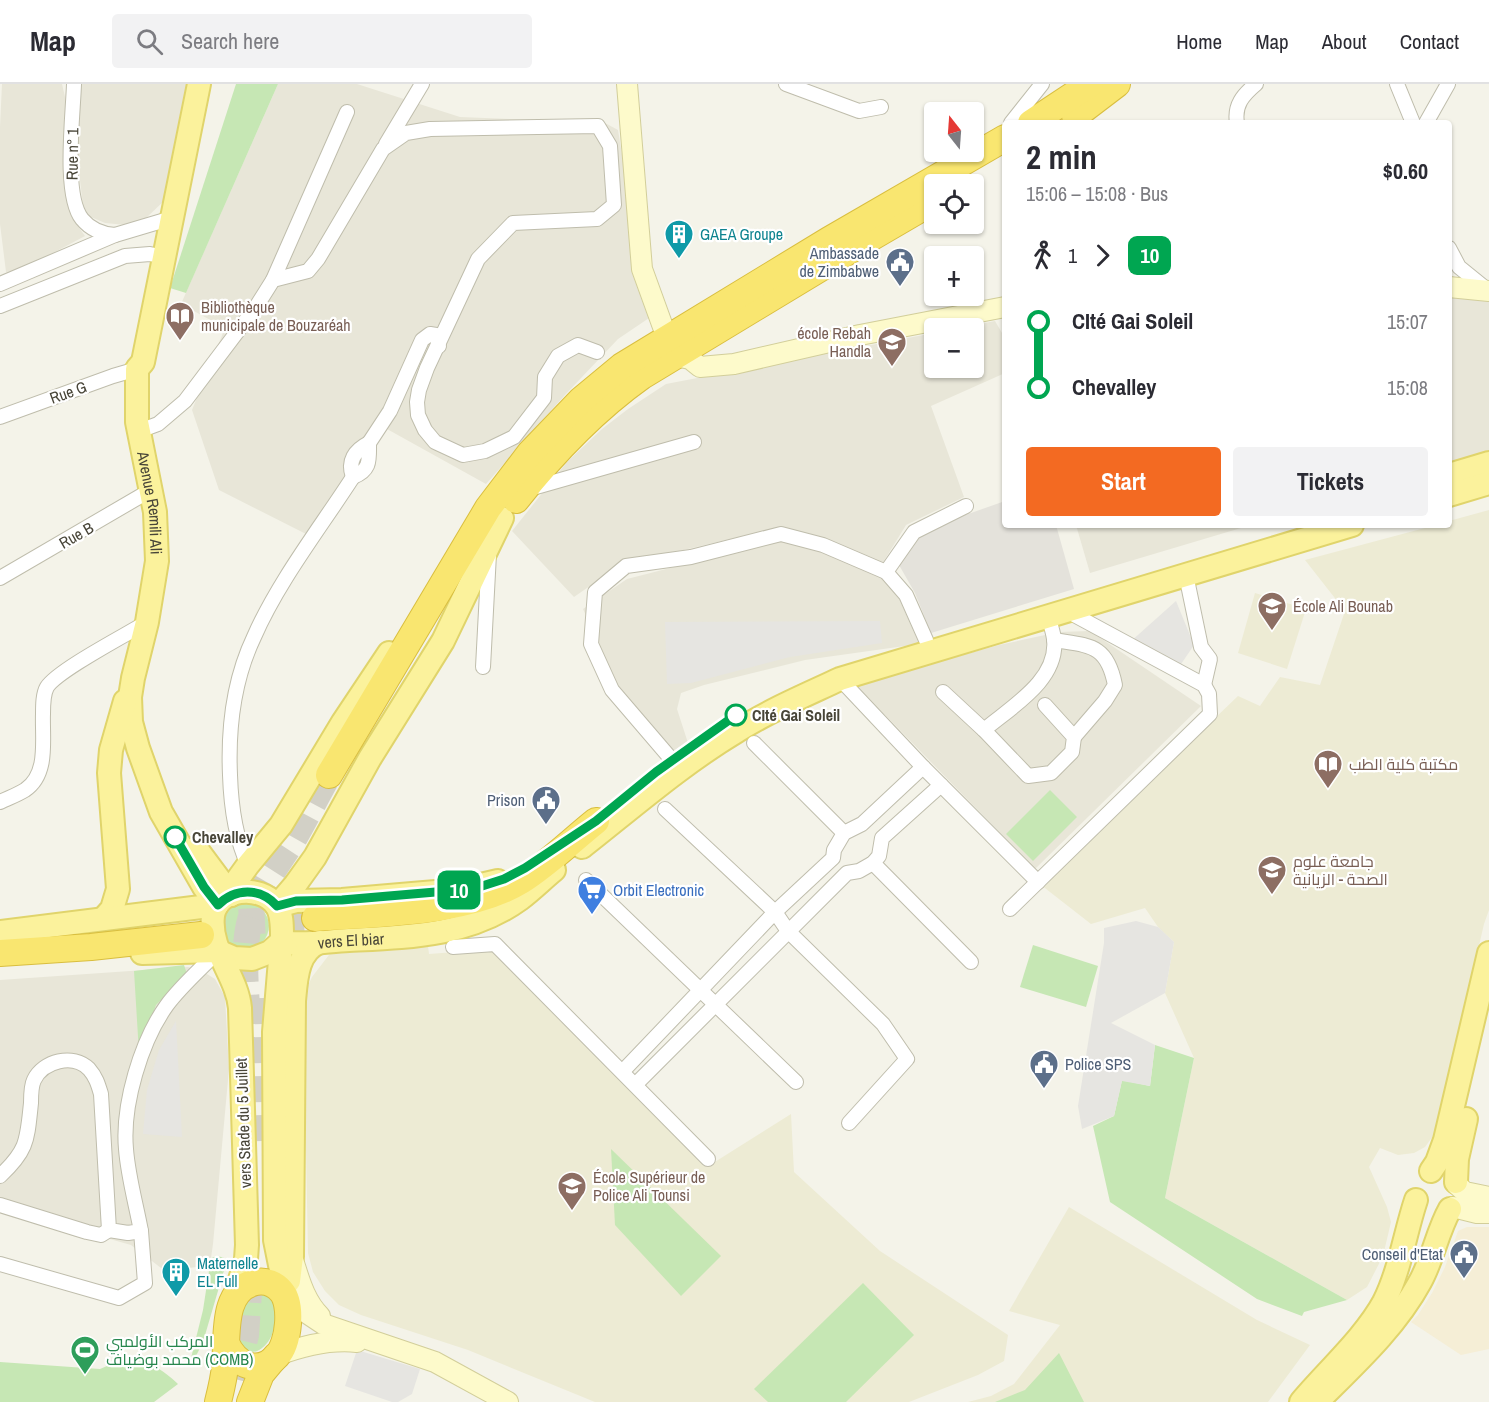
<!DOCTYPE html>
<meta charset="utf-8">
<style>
body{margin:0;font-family:"Archivo Narrow",Cairo,sans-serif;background:#f2f2f3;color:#2b2b33;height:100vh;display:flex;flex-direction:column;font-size:22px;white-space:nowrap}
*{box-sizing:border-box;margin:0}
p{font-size:20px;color:#7c7c81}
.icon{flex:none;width:33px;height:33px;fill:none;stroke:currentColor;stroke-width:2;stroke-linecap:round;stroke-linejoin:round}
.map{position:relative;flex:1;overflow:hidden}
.panel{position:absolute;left:1002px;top:36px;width:450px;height:408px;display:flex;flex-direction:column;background:#fff;border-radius:6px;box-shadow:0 2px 4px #0004}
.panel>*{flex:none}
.badge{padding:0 12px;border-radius:9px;font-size:21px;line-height:39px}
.needle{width:39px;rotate:343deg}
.tools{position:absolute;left:924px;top:18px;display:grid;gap:12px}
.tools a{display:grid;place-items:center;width:60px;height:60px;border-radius:6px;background:#fff;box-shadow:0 2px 4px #0004;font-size:30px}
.map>.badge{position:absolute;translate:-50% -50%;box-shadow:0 0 0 3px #fff}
.legs{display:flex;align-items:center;gap:9px;height:66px;padding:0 24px;font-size:20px}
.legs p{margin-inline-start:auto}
.head{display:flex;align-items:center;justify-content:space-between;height:102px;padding:0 24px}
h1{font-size:33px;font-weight:700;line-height:45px}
.button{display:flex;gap:12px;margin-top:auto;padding:12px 24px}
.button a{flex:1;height:69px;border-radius:6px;background:#f36a22;color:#fff;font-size:24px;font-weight:700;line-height:69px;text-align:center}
.button a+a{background:#f2f2f3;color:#2b2b33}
ul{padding:0 24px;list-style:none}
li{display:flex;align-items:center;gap:21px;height:66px;font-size:22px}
li i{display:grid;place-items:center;width:9px;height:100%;margin:0 8px;background:currentColor}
li i::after{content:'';width:15px;height:15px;margin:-8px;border:4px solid;border-radius:50%;background:#fff}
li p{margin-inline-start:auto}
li:first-child i{background:linear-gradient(#0000 50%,currentColor 0)}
li:last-child i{background:linear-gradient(currentColor 50%,#0000 0)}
header{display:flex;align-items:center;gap:36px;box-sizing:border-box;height:84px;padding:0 30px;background:#fff;border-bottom:2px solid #e1e1e2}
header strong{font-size:28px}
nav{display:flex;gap:33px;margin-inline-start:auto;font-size:21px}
.search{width:420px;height:54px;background:#f2f2f3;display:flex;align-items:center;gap:15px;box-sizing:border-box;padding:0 21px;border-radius:6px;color:#7c7c81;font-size:22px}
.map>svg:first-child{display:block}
.residential{fill:#e8e6d8}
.commercial{fill:#f5eed6}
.industrial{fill:#e4e2db}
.education{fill:#edebd4}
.green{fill:#c6e7b4}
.parking{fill:#e6e5e1}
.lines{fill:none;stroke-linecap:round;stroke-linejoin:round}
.highway-tunnel{stroke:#d2d0c6;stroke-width:26;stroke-dasharray:26 13;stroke-linecap:butt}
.street-casing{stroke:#bfbdac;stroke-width:16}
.secondary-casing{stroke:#d2ce9a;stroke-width:22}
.primary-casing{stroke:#e0d46b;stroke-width:26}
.highway-casing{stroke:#d9be3f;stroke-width:28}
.street{stroke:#fff;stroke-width:14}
.secondary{stroke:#fdfacb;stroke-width:20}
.primary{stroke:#fbf29c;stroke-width:22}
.highway{stroke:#f9e670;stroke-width:26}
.line-1-casing{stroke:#fff;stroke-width:14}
.line-1{stroke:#00a651;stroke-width:9}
.stop-1-dot{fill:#fff;stroke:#00a651;stroke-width:3}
.labels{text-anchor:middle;stroke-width:4.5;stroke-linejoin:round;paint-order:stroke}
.street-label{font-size:16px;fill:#484538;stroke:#fff}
.culture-label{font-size:16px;fill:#0d838f;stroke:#fff;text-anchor:start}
.service-label{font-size:16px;fill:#4e5e75;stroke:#fff;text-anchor:end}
.education-label{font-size:16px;fill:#785e54;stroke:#fff;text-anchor:start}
.stop-label{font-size:16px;font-weight:bold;fill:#484538;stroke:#fff;text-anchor:start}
.shop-label{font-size:16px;fill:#366cbe;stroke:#fff;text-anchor:start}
.leisure-label{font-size:16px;fill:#27864d;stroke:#fff;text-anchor:start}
</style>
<header>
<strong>Map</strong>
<div class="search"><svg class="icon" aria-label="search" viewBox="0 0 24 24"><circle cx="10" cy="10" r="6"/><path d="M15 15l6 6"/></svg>Search here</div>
<nav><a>Home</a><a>Map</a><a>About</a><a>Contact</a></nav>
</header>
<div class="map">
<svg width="1489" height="1318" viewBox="0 0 1489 1318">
<rect width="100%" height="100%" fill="#f4f3e9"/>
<g class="residential">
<polygon points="2,0 62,0 68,26 77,141 85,152 23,185 6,188 0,140 0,43"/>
<polygon points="76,0 189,0 167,114 145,135 126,141 105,139 84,130 75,54"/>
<polygon points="278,0 357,0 460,33 605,39 618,46 624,83 634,183 655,230 618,255 564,312 486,400 387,345 310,452 219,406 192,326 225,244 181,220"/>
<polygon points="1449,212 1489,217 1489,370 1449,382"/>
<polygon points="995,237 1005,254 1005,289 931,322 964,413 906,441 882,480 823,455 777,444 620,481 574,513 512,447 567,378 602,345 628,325 666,300 934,249 934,284 974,284 974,244 957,244"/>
<polygon points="1076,441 1251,441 1090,489"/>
<polygon points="780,456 820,466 882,494 898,512 919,560 805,576 704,601 681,609 677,625 688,659 674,669 620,606 583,525 627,495"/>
<polygon points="1090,547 1201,622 1035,785 856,601 999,561 1059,548"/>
<polygon points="188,883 202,887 215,895 225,913 229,985 213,1160 211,1174 205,1182 165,1187 131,1161 0,1124 0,896"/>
</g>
<polygon class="commercial" points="1467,1143 1489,1143 1489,1265 1461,1271 1411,1238 1418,1231 1432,1209 1445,1183 1458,1147"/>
<polygon class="industrial" points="1005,417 1005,441 1056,441 1074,505 931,549 915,509 899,481 917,452 954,435"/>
<g class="education">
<polygon points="1489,426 1489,826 1484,840 1436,1048 1425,1063 1414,1069 1398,1071 1380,1064 1369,1083 1387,1123 1391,1138 1383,1172 1367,1203 1347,1216 1165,1114 1194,974 1165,909 1174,858 1158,843 1145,824 1091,840 1041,801 1238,612 1260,622 1280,593 1320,601 1345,527 1305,476 1436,441 1449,441 1449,437"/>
<polygon points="1255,509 1306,525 1287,585 1238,569"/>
<polygon points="428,862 429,870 494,865 710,1081 791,1030 794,1088 880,1167 1008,1251 1004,1277 978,1291 909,1318 595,1318 468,1266 361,1231 339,1221 325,1207 313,1188 308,1169 303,912 312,893 332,867"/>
<polygon points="1069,1123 1257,1236 1310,1261 1268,1318 968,1318 991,1312 1014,1300 1060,1241 1009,1227"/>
</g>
<g class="green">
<polygon points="236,0 278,0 186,209 170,204"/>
<polygon points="1050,706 1077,733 1033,777 1006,750"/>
<circle cx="246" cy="842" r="23"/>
<polygon points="1033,861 1098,882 1086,923 1020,903"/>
<polygon points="184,881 187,890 156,921 139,969 134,887"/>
<polygon points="1155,961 1194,974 1165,1114 1347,1216 1304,1228 1302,1232 1257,1215 1110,1118 1093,1042 1114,1032 1122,996 1150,1002"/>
<polygon points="611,1065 721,1172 681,1212 615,1141"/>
<polygon points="218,1172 224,1174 225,1183 203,1258 195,1274 191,1274 203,1226 211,1174"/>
<polygon points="863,1199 914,1251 846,1318 768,1318 754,1305"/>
<path d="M255,1210h11l6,5c17,52 -41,76 -32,24 2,-12 5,-21 15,-29z"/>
<polygon points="1059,1269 1084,1318 995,1318 1025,1306"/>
<path d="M134,1275c19,4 30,12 44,25l-24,18h-154v-40l100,7 21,-9z"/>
</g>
<g class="parking">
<polygon points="1176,517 1194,561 1177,586 1129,559"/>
<polygon points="880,537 882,559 790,573 691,599 667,600 665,538"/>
<polygon points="1136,837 1158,843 1174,858 1165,909 1111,939 1155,961 1150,1002 1122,997 1114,1032 1082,1045 1078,1022 1104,859 1104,844"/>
<polygon points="176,937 182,1053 143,1050 147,1006 159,966"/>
<polygon points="357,1266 420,1285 412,1310 398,1318 392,1318 345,1302"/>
</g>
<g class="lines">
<g class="highway-tunnel">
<polyline points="200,840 315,834"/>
<polyline points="260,914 264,1069"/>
<path d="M248,937c-2,-30 -5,-62 0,-92 6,-34 28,-61 46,-90 12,-21 23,-43 35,-64"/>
<polyline points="235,1295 246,1251 251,1180"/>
</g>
<g class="street-casing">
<g id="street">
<path d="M74,0c-1,32 -11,111 8,135 9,11 20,15 33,16"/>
<polyline points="786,0 859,27 881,23"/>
<polyline points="1397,0 1413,39"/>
<polyline points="1011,39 1042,0"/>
<path d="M1237,39c-3,-18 6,-28 19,-39"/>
<polyline points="1426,39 1448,0"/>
<polyline points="386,60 422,0"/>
<polyline points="1449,164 1459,183 1485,204 1489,204"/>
<polyline points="273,196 347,28"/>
<polyline points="0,200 115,151 172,134"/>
<polyline points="0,222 125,172 150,170 164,173"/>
<polyline points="0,333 113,292 137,285"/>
<polyline points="139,347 158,340 185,317 256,223 273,196 308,187 318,175 383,65 406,49 430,45 598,42 610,62 614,121 597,135 513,139 478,175 427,284 419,306 417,318 418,331 425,346 435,358 463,371 485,367 514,353 544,314 545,293 558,272 578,261 597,268"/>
<polyline points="369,359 390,327 422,256 430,250 436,251 439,262"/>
<path d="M369,359c0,17 2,27 -16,34 -6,-16 2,-27 16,-34z"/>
<polyline points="529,405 694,358"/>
<polyline points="886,488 914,448 966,422"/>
<polyline points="1186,491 1201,563 1210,575 1204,601"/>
<polyline points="0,494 151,406"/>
<path d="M1054,556c36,6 53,4 61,45l-10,16 -31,36"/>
<polyline points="483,583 489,470"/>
<polyline points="840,595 923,683 1038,798"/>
<polyline points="943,608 984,646 1028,692 1051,689 1072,668 1074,653 1045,621"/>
<path d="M984,646c27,-23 75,-50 70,-91 -1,-8 -4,-16 -6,-23"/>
<polyline points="754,659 844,749"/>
<polyline points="672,676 612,606 591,560 595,508 626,482 691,473 781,450 823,461 886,488 906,511 926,556"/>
<path d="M0,718c8,-4 17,-7 25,-12 24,-16 17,-51 18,-76 0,-9 0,-20 4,-27 11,-17 79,-52 100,-65"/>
<polyline points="665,725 775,828 788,847 883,940 907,975 849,1039"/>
<polyline points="873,779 971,878"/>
<path d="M248,781c-13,-28 -17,-59 -18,-90 -2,-46 4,-96 24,-138 24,-55 66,-109 99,-160"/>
<polyline points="586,796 796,998"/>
<polyline points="1010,825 1210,630 1209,610 1204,601 1067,527"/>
<polyline points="453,863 495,860 708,1075"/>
<polyline points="623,987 775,828 833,774 834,766 844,749 862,740 923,683"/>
<polyline points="636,1000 847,789 859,787 873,779 879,772 882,754 941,701"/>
<path d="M0,1092c28,-26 27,-36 31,-73 0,-7 0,-17 3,-23 9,-19 39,-27 55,-11 7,8 9,15 12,25l8,136 19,3 13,-2c-5,-27 -13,-55 -15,-82 -4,-44 15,-108 41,-144 15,-20 34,-36 51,-54"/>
<polyline points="0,1121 87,1148 101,1151 109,1146"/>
<polyline points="0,1180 119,1214 145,1199 141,1147"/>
</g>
</g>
<g class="secondary-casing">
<g id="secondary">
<polyline points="627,0 642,185 667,254"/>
<polyline points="1449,203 1489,207"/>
<polyline points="675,272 690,275 700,283 734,280 860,251 1005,223"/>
<polyline points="1457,1101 1465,1108 1489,1113"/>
<polyline points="1453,1123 1477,1129 1489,1129"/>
<path d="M292,1173c7,21 12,43 28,59"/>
<polyline points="287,1216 323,1240 435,1278 508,1318"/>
<path d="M276,1272c26,-10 53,-17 81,-14"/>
</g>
</g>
<g class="primary-casing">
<g id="primary">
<path id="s1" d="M199,0l-56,278 -6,7v53l18,90 2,49 -10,61 -14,56 -3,19 1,25 7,26 23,64 43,75 13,18"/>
<polyline points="1449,391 1489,379"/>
<polyline points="1449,411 1489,399"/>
<path d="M582,763c51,-40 100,-83 155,-116 33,-21 69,-36 103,-52l512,-154"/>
<polyline points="196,764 231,811"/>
<polyline points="231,811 235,799 248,781 281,741 343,638 389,569"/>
<polyline points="277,822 296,817 342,816 459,806 498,797"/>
<polyline points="277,822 295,801 315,773 370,674 443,557 502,434"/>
<polyline points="104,834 112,825 118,805 109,689 111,666 125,617"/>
<polyline points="0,848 217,821"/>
<path id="s2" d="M281,858c22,4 46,-1 68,-2 60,-3 120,-4 171,-41 12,-9 23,-20 34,-29"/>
<polyline points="142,869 218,867 234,874 252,875 270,868 281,858"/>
<polyline points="1431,1087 1437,1078 1445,1056 1489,869"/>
<polyline points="1456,1098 1457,1075 1466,1035"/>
<path d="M289,1197l3,-25 2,-255c2,-22 3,-50 26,-59"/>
<path d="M235,1213l11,-38 1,-14 -7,-237c-3,-32 -31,-58 -27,-92 4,-28 47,-32 63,-11 6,8 6,20 6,31l-8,96 1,208 12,60"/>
<path d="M1301,1318c26,-31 64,-65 83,-100 16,-32 21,-69 32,-102"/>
<path d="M1317,1318c37,-37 78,-74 103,-120 13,-23 17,-50 30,-73"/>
</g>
</g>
<g class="highway-casing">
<g id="highway">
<polyline points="1075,32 1117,0"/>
<polyline points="1031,39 1090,0"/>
<path d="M516,416c37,-47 77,-89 126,-124l225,-136 67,-39"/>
<polyline points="329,691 488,424 530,369 581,316 622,282 829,156 1005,54"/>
<path d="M315,834c62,-5 152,-4 206,-37 27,-17 50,-40 75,-60"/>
<polyline points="0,869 91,863 201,851"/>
<path d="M218,1318c3,-12 6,-24 7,-36 3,-26 -5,-77 31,-84 10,-2 19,2 25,9 12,13 8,52 -4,65 -19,20 -41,9 -51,-13"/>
<polyline points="250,1318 261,1290 276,1272"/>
</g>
</g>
<use href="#street" class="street"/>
<use href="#secondary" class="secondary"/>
<use href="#primary" class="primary"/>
<use href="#highway" class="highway"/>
</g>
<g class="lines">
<g class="line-1-casing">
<path id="line-1" d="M175,753l29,50 14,18c17,-17 42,-18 59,1l19,-5 46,-1 117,-10 20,-3 25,-8 21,-11 71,-47 60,-49 80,-57"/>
</g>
<use href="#line-1" class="line-1"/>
</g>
<defs>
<g id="building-pin" transform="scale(1.5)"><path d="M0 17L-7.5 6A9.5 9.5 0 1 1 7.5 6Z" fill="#0f9aa8" stroke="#fff"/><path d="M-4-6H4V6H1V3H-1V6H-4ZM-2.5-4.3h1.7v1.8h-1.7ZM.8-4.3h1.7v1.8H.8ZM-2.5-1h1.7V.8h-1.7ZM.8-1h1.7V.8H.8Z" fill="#fff"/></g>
<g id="civic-pin" transform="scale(1.5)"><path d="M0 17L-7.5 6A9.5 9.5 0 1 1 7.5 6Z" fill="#5c6f8a" stroke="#fff"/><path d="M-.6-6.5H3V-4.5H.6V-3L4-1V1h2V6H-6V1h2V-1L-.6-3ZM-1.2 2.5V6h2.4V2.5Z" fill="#fff"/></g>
<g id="library-pin" transform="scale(1.5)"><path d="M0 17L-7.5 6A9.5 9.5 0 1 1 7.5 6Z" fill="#8d6e63" stroke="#fff"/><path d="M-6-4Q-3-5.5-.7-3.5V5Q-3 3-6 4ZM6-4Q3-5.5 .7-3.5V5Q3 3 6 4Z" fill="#fff"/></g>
<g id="university-pin" transform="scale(1.5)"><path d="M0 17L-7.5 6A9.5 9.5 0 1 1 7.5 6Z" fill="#8d6e63" stroke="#fff"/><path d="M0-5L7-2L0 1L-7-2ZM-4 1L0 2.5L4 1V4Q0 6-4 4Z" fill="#fff"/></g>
<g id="school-pin" transform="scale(1.5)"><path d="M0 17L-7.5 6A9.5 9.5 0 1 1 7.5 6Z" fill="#8d6e63" stroke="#fff"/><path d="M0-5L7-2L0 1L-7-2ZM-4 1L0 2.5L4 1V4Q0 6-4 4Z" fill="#fff"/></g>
<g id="supermarket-pin" transform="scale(1.5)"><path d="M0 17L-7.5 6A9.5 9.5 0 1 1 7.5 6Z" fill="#3f7fe0" stroke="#fff"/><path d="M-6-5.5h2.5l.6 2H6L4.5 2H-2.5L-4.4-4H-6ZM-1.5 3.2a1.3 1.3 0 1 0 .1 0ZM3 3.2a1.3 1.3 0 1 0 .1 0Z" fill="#fff"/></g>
<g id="stadium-pin" transform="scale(1.5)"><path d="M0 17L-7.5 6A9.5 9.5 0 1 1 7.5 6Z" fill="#2e9e5b" stroke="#fff"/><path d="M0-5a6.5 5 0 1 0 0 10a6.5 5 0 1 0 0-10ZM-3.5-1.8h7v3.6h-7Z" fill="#fff"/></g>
</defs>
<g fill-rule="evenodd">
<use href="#building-pin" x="679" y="150"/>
<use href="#civic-pin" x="900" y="178"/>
<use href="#library-pin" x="180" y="232"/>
<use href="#university-pin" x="892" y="258"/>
<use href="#school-pin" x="1272" y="522"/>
<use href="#library-pin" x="1328" y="680"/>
<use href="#civic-pin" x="546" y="716"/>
<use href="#university-pin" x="1272" y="786"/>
<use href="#supermarket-pin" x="592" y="806"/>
<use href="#civic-pin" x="1044" y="980"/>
<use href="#university-pin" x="572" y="1102"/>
<use href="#civic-pin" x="1464" y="1170"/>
<use href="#building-pin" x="176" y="1188"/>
<use href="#stadium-pin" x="85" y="1266"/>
</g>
<g class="stop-1-dot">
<circle cx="736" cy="631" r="10"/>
<circle cx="175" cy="753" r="10"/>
</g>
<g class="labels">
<g class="street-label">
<text transform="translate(72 70) rotate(-89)" y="6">Rue n° 1</text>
<text transform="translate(68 308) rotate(-20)" y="6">Rue G</text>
<text dy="6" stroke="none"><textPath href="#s1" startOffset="428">Avenue Remili Ali</textPath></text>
<text transform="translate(76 451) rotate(-30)" y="6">Rue B</text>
<text dy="6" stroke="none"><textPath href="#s2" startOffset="70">vers El biar</textPath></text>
<text transform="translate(243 1039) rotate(-92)" y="6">vers Stade du 5 Juillet</text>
</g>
<g class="culture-label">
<text x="700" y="156">GAEA Groupe</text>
<text x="197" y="1185">Maternelle<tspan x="197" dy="18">EL Full</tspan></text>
</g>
<g class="service-label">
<text x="879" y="175">Ambassade<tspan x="879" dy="18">de Zimbabwe</tspan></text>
<text x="525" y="722">Prison</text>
<text x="1065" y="986" text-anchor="start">Police SPS</text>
<text x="1443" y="1176">Conseil d'Etat</text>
</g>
<g class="education-label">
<text x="201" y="229">Bibliothèque<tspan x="201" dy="18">municipale de Bouzaréah</tspan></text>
<text x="871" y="255" text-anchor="end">école Rebah<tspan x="871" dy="18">Handla</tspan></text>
<text x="1293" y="528">École Ali Bounab</text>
<text x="1349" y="686">مكتبة كلية الطب</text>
<text x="1293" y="783">جامعة علوم<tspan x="1293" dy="18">الصحة - الزيانية</tspan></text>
<text x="593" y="1099">École Supérieur de<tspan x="593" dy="18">Police Ali Tounsi</tspan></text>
</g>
<g class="stop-label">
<text x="752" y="637">CIté Gai Soleil</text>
<text x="192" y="759">Chevalley</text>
</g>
<g class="shop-label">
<text x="613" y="812">Orbit Electronic</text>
</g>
<g class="leisure-label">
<text x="106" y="1263">المركب الأولمبي<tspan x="106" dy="18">محمد بوضياف (COMB)</tspan></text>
</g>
</g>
</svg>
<div class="tools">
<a><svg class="needle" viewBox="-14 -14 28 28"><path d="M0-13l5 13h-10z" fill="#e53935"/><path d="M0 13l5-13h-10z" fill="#7c7c81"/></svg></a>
<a><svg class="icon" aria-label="locate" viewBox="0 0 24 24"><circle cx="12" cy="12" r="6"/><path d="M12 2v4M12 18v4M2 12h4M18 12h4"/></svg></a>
<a>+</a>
<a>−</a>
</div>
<b class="badge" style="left:459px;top:806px;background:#00a651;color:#fff">10</b>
<section class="panel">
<div class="head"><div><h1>2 min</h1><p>15:06 – 15:08 · Bus</p></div><b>$0.60</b></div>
<div class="legs"><svg class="icon" aria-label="walk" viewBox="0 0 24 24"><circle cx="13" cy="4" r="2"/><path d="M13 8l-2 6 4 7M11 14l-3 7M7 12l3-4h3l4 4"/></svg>1<svg class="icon" aria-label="forward" viewBox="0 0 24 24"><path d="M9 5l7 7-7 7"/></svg><b class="badge" style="background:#00a651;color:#fff">10</b></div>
<ul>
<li><i style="color:#00a651"></i><b>CIté Gai Soleil</b><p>15:07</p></li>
<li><i style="color:#00a651"></i><b>Chevalley</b><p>15:08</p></li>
</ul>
<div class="button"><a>Start</a><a>Tickets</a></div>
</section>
</div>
